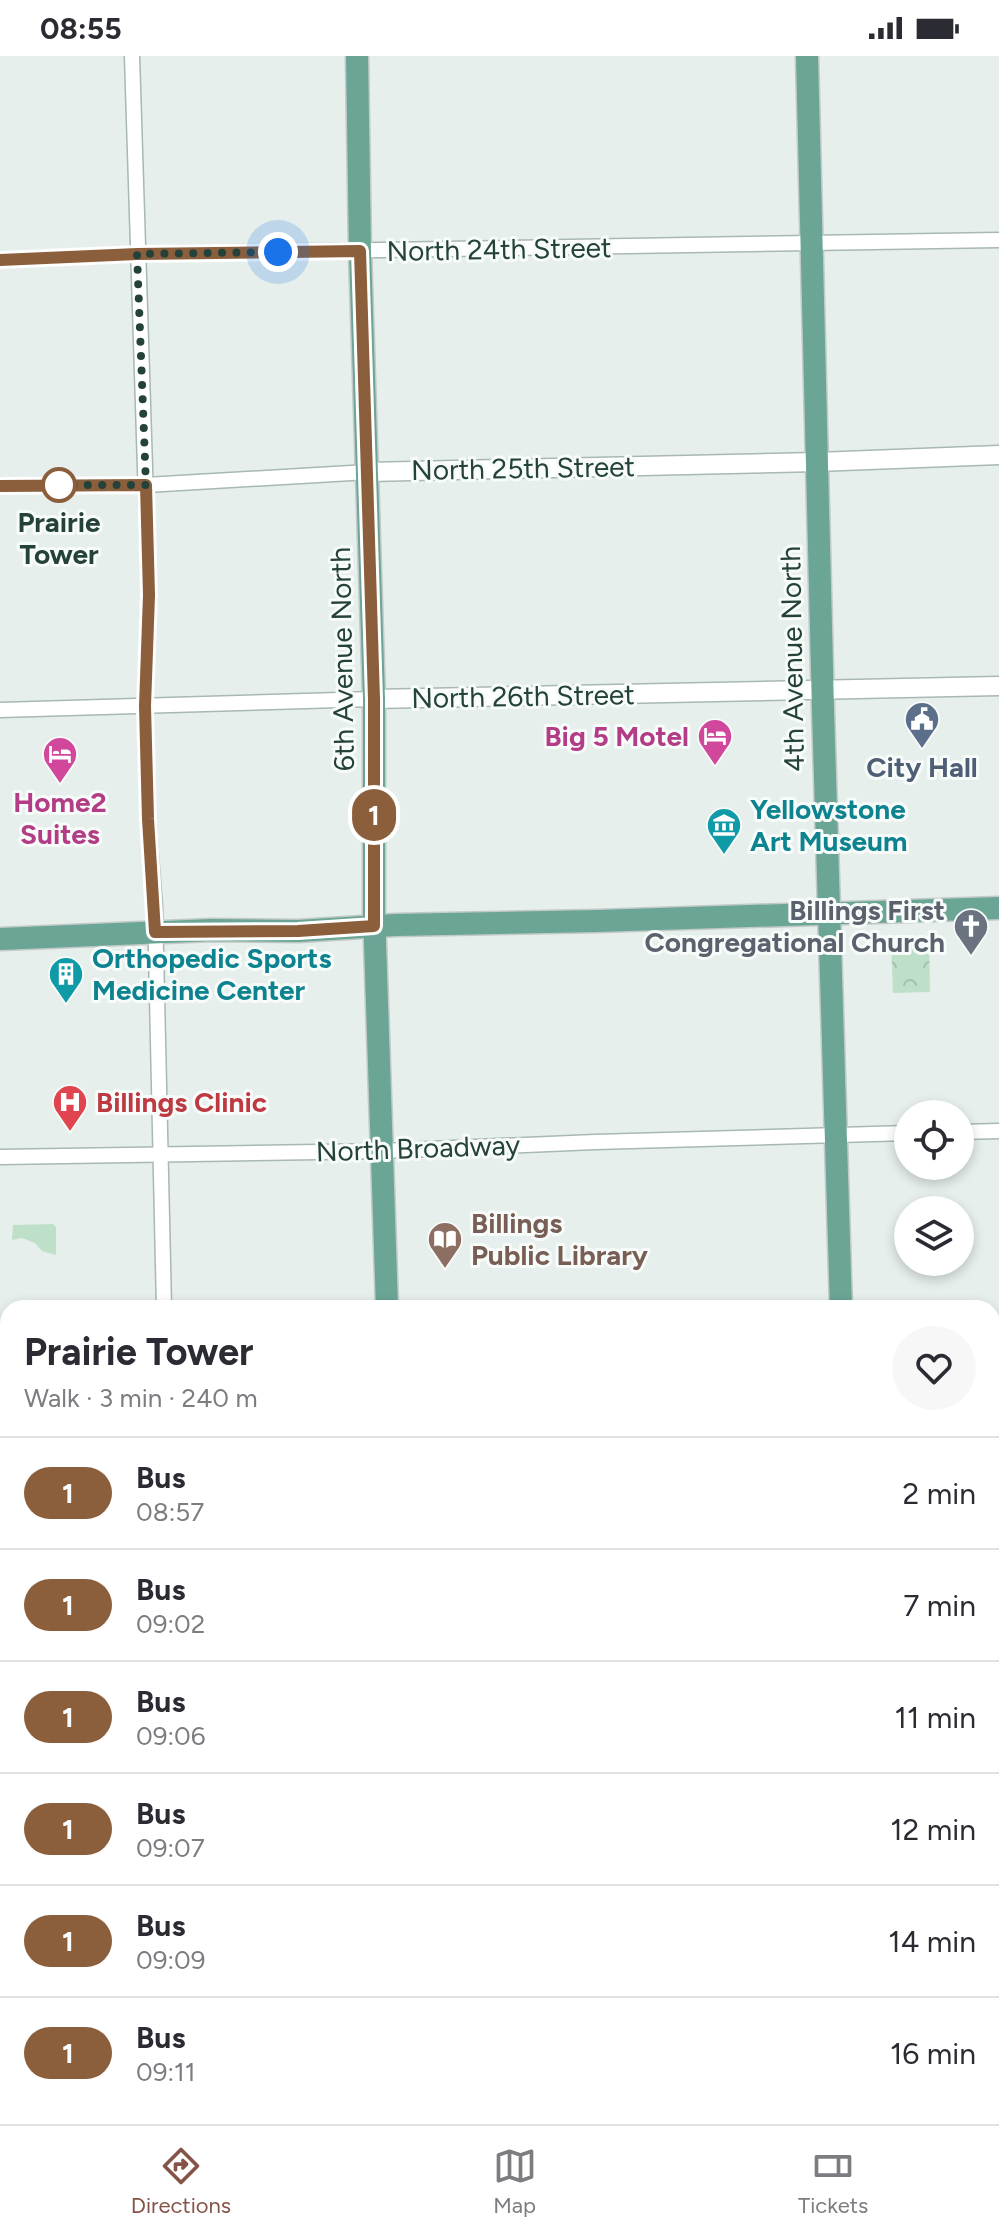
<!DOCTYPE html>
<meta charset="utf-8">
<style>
body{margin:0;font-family:Figtree,sans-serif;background:#f7f7f7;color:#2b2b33;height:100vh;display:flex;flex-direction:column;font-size:30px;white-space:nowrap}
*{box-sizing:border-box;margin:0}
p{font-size:26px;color:#7c7c81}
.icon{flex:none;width:44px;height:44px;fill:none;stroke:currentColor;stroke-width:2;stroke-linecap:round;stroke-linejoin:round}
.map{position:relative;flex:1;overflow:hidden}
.sheet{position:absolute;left:0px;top:1244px;width:1000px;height:824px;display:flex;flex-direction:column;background:#fff;border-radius:24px 24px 0 0;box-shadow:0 4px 12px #0003}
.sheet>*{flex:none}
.badge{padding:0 16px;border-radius:26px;font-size:28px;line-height:52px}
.buttons{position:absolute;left:894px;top:1044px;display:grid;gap:16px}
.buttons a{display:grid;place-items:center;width:80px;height:80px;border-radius:50%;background:#fff;box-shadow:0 4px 12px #0003;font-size:40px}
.you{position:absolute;width:40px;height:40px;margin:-20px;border:6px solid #fff;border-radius:50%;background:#1a73e8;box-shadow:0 0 0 12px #1a73e833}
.map>.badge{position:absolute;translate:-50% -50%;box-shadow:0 0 0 4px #fff}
.round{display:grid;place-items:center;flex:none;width:84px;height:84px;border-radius:42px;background:#f7f7f7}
.overview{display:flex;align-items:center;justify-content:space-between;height:136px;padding:0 24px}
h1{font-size:38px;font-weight:700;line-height:60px}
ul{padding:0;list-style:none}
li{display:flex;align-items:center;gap:24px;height:112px;padding:0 24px;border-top:2px solid #e1e1e2}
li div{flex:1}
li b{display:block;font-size:30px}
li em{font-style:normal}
li .badge{min-width:88px;font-weight:700;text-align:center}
.status{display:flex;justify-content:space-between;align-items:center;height:56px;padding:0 40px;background:#fff;direction:ltr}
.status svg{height:22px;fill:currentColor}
.menu{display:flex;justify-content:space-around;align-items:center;height:112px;border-top:2px solid #e1e1e2;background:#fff;font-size:22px;color:#7c7c81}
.menu a{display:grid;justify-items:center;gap:4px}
.menu .on{color:#855347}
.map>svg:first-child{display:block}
.grass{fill:#bfe0c8}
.forest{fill:url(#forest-crowns)}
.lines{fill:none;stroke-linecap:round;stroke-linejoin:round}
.minor-casing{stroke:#a8b8b2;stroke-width:17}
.tertiary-casing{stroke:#a8b8b2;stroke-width:21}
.primary-casing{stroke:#c2cac8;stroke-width:25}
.minor{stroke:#fff;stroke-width:14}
.tertiary{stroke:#fff;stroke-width:18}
.primary{stroke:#6aa596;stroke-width:22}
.line-casing{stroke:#fff;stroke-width:18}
.line{stroke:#8b5e3c;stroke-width:12}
.walk{stroke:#24423a;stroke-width:8;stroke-dasharray:0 14.4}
.stop-dot{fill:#fff;stroke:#8b5e3c;stroke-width:4}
.labels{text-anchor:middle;stroke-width:6;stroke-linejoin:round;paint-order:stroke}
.street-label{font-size:28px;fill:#24423a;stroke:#f7fbf9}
.stop-label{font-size:28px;font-weight:bold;fill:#24423a;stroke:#f7fbf9}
.hotel-label{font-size:28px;font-weight:bold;fill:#b23c85;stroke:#f7fbf9;text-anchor:end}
.service-label{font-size:28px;font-weight:bold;fill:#4e5e75;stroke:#f7fbf9}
.culture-label{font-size:28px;font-weight:bold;fill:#0d838f;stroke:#f7fbf9;text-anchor:start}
.worship-label{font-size:28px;font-weight:bold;fill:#5b616d;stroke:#f7fbf9;text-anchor:end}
.health-label{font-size:28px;font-weight:bold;fill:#be3a42;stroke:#f7fbf9;text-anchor:start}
.education-label{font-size:28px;font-weight:bold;fill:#785e54;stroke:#f7fbf9;text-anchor:start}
</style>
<div class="status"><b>08:55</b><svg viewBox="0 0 49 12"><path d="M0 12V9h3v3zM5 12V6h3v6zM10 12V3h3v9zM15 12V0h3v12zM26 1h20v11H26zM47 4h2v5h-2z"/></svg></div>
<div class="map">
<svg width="999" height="2068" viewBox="0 0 999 2068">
<defs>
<pattern id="forest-crowns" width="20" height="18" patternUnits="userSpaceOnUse" patternTransform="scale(2)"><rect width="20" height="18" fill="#bfe0c8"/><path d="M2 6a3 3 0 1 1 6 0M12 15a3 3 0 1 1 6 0" fill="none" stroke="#a4c1ad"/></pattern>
</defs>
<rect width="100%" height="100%" fill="#e6efeb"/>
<polygon class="grass" points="53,1168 56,1171 56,1199 42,1195 35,1187 22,1182 12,1184 13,1169"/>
<polygon class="forest" points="929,883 930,936 893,937 891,884"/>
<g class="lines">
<g class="minor-casing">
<g id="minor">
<polyline points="132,0 149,539 145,650 148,763 155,851 164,1252"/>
<polyline points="0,204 137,198 999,184"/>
<polyline points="0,430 146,429 368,416"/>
<polyline points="0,654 374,643"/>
<polyline points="960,1076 999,1075"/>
<polyline points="0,1101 383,1095 595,1086 908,1077"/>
<polyline points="0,1329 8,1329"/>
<polyline points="992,1752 999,1752"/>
<polyline points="0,1781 8,1781"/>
<polyline points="0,2002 8,2002"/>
<polyline points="55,2060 55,2068"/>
<polyline points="83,2068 87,2060"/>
</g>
</g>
<g class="tertiary-casing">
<g id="tertiary">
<polyline points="368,416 817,406 999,399"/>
<polyline points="374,643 999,630"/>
<polyline points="992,1300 999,1300"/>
<polyline points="992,1526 999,1526"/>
<polyline points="0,1552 8,1552"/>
<polyline points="992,1973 999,1972"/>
</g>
</g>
<g class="primary-casing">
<g id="primary">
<polyline points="357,0 360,195 374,643 374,856 387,1252"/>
<polyline points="807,0 823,654 841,1252"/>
<polyline points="0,883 212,874 298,875 395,869 598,865 999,852"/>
<polyline points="417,2060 418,2068"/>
<polyline points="859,2060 859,2068"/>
<polyline points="343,2068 349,2060"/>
</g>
</g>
<use href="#minor" class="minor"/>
<use href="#tertiary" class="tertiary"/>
<use href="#primary" class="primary"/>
</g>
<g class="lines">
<g class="line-casing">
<polyline id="line" points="0,204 137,198 360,195 374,643 374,870 298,875 155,876 148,763 145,650 149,539 146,429 0,430"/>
</g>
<use href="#line" class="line"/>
<polyline class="walk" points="59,429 146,429 137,198 278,196"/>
</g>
<defs>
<g id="civic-pin" transform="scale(1.8)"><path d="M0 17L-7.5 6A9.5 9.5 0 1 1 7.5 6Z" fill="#5c6f8a" stroke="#f7fbf9"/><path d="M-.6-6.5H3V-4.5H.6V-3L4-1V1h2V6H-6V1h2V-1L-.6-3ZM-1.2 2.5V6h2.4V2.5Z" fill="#fff"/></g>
<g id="hotel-pin" transform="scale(1.8)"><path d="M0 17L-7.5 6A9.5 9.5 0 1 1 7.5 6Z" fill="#d1479c" stroke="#f7fbf9"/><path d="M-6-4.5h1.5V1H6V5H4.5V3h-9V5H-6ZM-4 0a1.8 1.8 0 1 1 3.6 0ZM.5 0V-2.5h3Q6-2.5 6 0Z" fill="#fff"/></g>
<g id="museum-pin" transform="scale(1.8)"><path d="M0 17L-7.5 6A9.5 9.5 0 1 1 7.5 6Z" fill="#0f9aa8" stroke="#f7fbf9"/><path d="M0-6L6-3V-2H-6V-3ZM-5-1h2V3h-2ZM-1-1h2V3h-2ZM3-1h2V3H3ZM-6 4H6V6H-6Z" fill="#fff"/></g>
<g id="church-pin" transform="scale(1.8)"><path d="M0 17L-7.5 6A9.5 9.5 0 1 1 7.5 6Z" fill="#6b7280" stroke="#f7fbf9"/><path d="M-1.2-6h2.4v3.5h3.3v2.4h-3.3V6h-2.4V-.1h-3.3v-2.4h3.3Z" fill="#fff"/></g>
<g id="building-pin" transform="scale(1.8)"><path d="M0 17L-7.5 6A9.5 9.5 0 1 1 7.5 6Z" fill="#0f9aa8" stroke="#f7fbf9"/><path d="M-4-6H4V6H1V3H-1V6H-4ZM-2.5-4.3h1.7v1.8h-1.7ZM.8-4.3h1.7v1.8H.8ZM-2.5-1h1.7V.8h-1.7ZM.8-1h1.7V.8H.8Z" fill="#fff"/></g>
<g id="hospital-pin" transform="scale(1.8)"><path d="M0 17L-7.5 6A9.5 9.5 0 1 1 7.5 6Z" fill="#e0444e" stroke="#f7fbf9"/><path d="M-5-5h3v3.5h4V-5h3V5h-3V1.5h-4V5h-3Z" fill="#fff"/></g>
<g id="library-pin" transform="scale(1.8)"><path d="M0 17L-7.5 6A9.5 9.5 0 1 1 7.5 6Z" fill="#8d6e63" stroke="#f7fbf9"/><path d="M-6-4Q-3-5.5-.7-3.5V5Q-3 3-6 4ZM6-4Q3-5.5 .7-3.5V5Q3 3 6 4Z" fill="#fff"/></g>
</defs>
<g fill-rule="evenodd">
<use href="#civic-pin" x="922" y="663"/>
<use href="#hotel-pin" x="715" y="680"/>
<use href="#hotel-pin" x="60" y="698"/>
<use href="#museum-pin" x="724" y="769"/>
<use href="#church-pin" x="971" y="870"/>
<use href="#building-pin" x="66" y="918"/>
<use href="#hospital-pin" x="70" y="1046"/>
<use href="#library-pin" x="445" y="1183"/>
</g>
<circle class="stop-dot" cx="59" cy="429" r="16"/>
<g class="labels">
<g class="street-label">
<text transform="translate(499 193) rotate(-1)" y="10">North 24th Street</text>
<text transform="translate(523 412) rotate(-1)" y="10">North 25th Street</text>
<text transform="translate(342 603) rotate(-91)" y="10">6th Avenue North</text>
<text transform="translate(792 603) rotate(-91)" y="10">4th Avenue North</text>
<text transform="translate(523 640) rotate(-1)" y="10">North 26th Street</text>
<text transform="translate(418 1092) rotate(-2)" y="10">North Broadway</text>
</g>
<g class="stop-label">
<text x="59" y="476">Prairie<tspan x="59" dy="32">Tower</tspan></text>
</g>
<g class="hotel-label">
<text x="689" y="690">Big 5 Motel</text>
<text x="60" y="756" text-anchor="middle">Home2<tspan x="60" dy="32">Suites</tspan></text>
</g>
<g class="service-label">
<text x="922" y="721">City Hall</text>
</g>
<g class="culture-label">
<text x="750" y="763">Yellowstone<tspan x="750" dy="32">Art Museum</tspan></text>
<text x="92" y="912">Orthopedic Sports<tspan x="92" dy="32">Medicine Center</tspan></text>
</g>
<g class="worship-label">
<text x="945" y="864">Billings First<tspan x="945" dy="32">Congregational Church</tspan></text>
</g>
<g class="health-label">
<text x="96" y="1056">Billings Clinic</text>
</g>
<g class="education-label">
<text x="471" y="1177">Billings<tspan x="471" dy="32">Public Library</tspan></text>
</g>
</g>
</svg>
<div class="buttons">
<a><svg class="icon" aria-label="locate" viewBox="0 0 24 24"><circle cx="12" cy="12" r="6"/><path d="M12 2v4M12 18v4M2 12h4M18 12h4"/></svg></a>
<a><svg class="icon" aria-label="layers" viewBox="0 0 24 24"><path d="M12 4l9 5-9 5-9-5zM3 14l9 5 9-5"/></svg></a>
</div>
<div class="you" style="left:278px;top:196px"></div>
<b class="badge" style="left:374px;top:759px;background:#8b5e3c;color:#fff">1</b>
<section class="sheet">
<div class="overview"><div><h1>Prairie Tower</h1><p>Walk · 3 min · 240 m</p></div><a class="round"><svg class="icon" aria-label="heart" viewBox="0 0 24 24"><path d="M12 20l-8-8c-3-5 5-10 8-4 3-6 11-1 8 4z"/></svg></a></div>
<ul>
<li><span class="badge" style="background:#8b5e3c;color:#fff">1</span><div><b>Bus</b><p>08:57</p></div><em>2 min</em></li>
<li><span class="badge" style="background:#8b5e3c;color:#fff">1</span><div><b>Bus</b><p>09:02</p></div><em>7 min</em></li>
<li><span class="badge" style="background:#8b5e3c;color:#fff">1</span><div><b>Bus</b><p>09:06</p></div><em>11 min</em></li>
<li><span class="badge" style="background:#8b5e3c;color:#fff">1</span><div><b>Bus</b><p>09:07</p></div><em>12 min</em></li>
<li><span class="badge" style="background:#8b5e3c;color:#fff">1</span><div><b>Bus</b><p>09:09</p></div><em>14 min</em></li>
<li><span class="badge" style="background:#8b5e3c;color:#fff">1</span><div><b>Bus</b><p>09:11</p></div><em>16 min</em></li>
</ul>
</section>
</div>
<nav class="menu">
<a class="on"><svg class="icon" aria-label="directions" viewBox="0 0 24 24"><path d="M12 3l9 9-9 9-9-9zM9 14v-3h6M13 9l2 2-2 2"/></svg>Directions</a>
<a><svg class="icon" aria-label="map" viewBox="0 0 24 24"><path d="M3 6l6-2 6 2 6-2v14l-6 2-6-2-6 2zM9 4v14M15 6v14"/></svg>Map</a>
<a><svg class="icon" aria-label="tickets" viewBox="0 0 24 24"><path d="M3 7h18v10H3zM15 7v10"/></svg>Tickets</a>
</nav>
